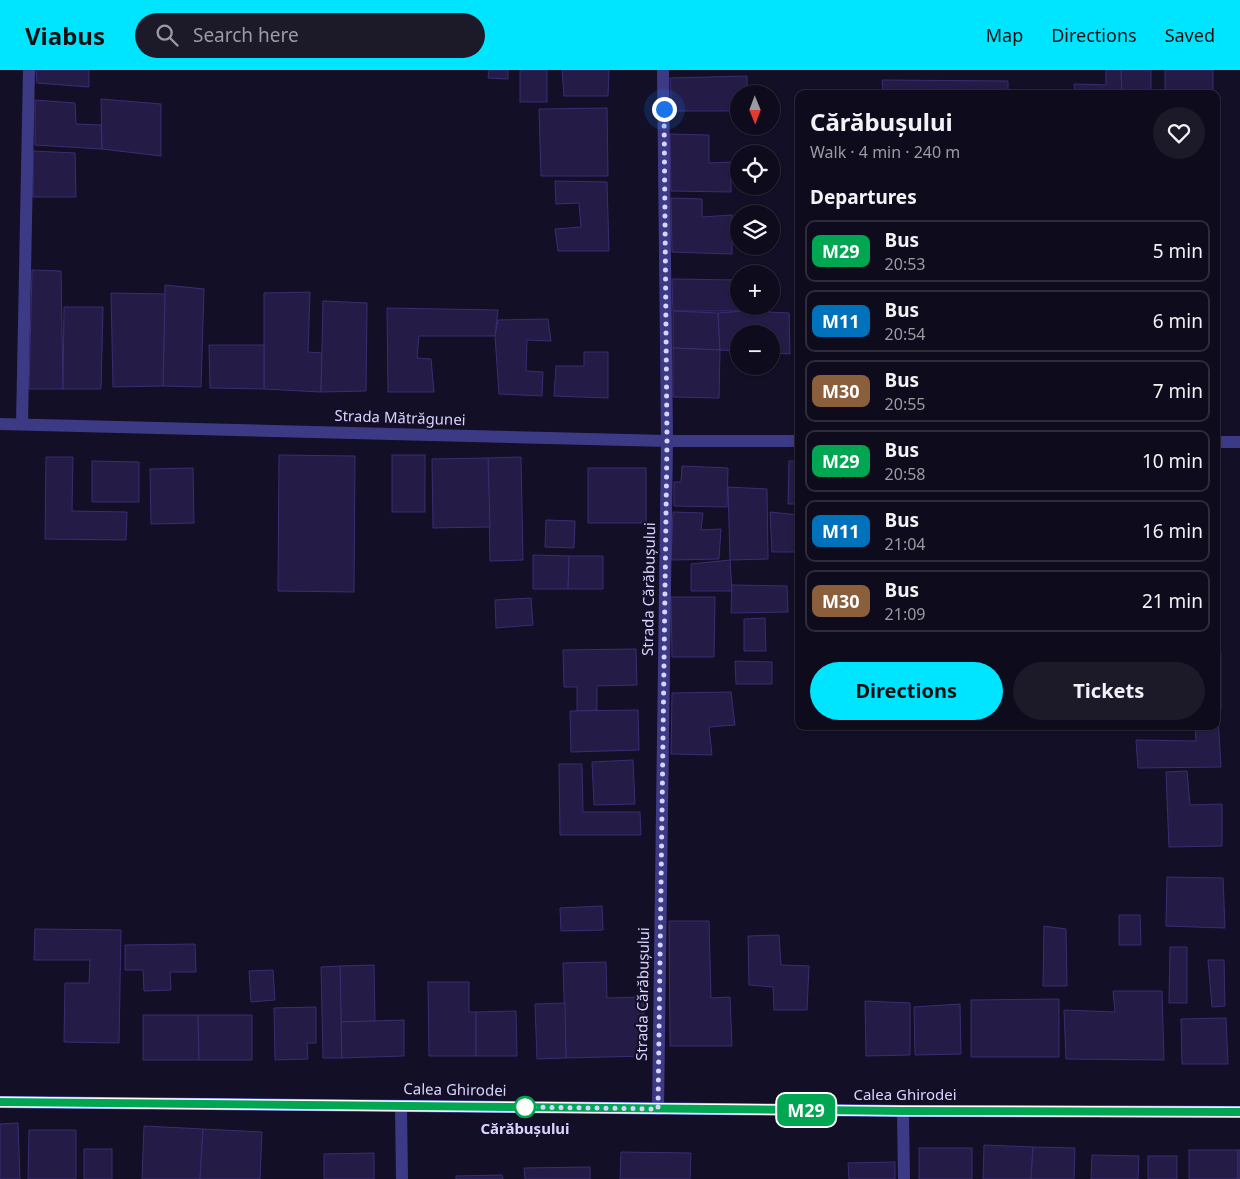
<!DOCTYPE html>
<meta charset="utf-8">
<style>
body{margin:0;font-family:"Noto Sans",sans-serif;background:#1c1929;color:#f1f3f6;height:100vh;display:flex;flex-direction:column;font-size:19px;white-space:nowrap}
*{box-sizing:border-box;margin:0}
p{font-size:16px;color:#9b9ba3}
.icon{flex:none;width:28px;height:28px;fill:none;stroke:currentColor;stroke-width:2;stroke-linecap:round;stroke-linejoin:round}
.map{position:relative;flex:1;overflow:hidden}
.panel{position:absolute;left:795px;top:20px;width:425px;height:640px;display:flex;flex-direction:column;background:#0e0b1c;border-radius:10px;box-shadow:0 1px 4px #0004,0 0 0 1px #2e2b3b}
.panel>*{flex:none}
.badge{padding:0 10px;border-radius:8px;font-size:18px;line-height:32px}
.needle{width:32px;rotate:179deg}
.tools{position:absolute;left:730px;top:15px;display:grid;gap:10px}
.tools a{display:grid;place-items:center;width:50px;height:50px;border-radius:50%;background:#0e0b1c;box-shadow:0 1px 4px #0004,0 0 0 1px #2e2b3b;font-size:25px}
.you{position:absolute;width:25px;height:25px;margin:-12px;border:4px solid #fff;border-radius:50%;background:#1a73e8;box-shadow:0 0 0 8px #1a73e833}
.map>.badge{position:absolute;translate:-50% -50%;box-shadow:0 0 0 2px #fff}
h2{padding:0 15px;font-size:19px;line-height:45px}
.round{display:grid;place-items:center;flex:none;width:52px;height:52px;border-radius:26px;background:#1c1929}
.overview{display:flex;align-items:center;justify-content:space-between;height:85px;padding:0 15px}
h1{font-size:24px;font-weight:700;line-height:38px}
.primary-button{display:flex;gap:10px;margin-top:auto;padding:10px 15px}
.primary-button a{flex:1;height:58px;border-radius:30px;background:#00e5ff;color:#111;font-size:20px;font-weight:700;line-height:58px;text-align:center}
.primary-button a+a{background:#1c1929;color:#f1f3f6}
ul{padding:0;list-style:none}
li{display:flex;align-items:center;gap:15px;height:62px;margin:0 10px 8px;padding:0 5px;border:2px solid #2e2b3b;border-radius:10px}
li div{flex:1}
li b{display:block;font-size:19px}
li em{font-style:normal}
li .badge{min-width:55px;font-weight:700;text-align:center}
header{display:flex;align-items:center;gap:30px;box-sizing:border-box;height:70px;padding:0 25px;background:#00e5ff;color:#111}
header strong{font-size:24px}
nav{display:flex;gap:28px;margin-inline-start:auto;font-size:18px}
.search{width:350px;height:45px;background:#1c1929;display:flex;align-items:center;gap:12px;box-sizing:border-box;padding:0 18px;border-radius:28px;color:#9b9ba3;font-size:19px}
.map>svg:first-child{display:block}
.building{fill:#241b47;stroke:#3b2d73}
.lines{fill:none;stroke-linecap:round;stroke-linejoin:round}
.street{stroke:#3d3a85;stroke-width:12}
.secondary{stroke:#6f6bff;stroke-width:12}
.line-casing{stroke:#fff;stroke-width:11}
.line{stroke:#00a651;stroke-width:8}
.walk{stroke:#d9d4ff;stroke-width:5;stroke-dasharray:0 9}
.stop-dot{fill:#fff;stroke:#00a651;stroke-width:2.5}
.labels{text-anchor:middle;stroke-width:4;stroke-linejoin:round;paint-order:stroke}
.street-label{font-size:15px;fill:#d9d4ff;stroke:#130f26}
.stop-label{font-size:15px;font-weight:bold;fill:#d9d4ff;stroke:#130f26}
</style>
<header>
<strong>Viabus</strong>
<div class="search"><svg class="icon" aria-label="search" viewBox="0 0 24 24"><circle cx="10" cy="10" r="6"/><path d="M15 15l6 6"/></svg>Search here</div>
<nav><a>Map</a><a>Directions</a><a>Saved</a></nav>
</header>
<div class="map">
<svg width="1240" height="1109" viewBox="0 0 1240 1109">
<rect width="100%" height="100%" fill="#130f26"/>
<g class="building">
<polygon points="36,0 89,0 89,17 37,13"/>
<polygon points="489,0 508,0 508,9 488,8"/>
<rect x="520" y="0" width="27" height="32"/>
<polygon points="562,0 609,0 608,26 564,26"/>
<polygon points="1106,0 1121,0 1122,24 1075,24 1074,14 1106,15"/>
<polygon points="1121,0 1151,0 1151,20 1165,20 1165,0 1213,0 1213,24 1122,24"/>
<polygon points="747,6 747,24 739,24 739,41 672,41 670,8"/>
<polygon points="882,10 1008,11 1008,24 883,24"/>
<polygon points="101,29 161,34 161,86 102,79"/>
<polygon points="35,30 75,33 76,54 101,55 102,79 35,75"/>
<polygon points="607,38 608,106 541,106 539,39"/>
<polygon points="670,64 709,65 709,93 731,92 731,122 671,121"/>
<polygon points="33,81 75,83 76,127 33,127"/>
<polygon points="555,111 607,112 609,181 558,181 555,159 581,157 579,133 556,134"/>
<polygon points="671,128 702,129 702,147 732,145 732,184 672,182"/>
<polygon points="32,200 61,201 63,319 29,319"/>
<polygon points="672,209 739,210 739,236 746,236 746,241 673,241"/>
<polygon points="165,215 204,219 201,317 163,316"/>
<polygon points="310,222 308,282 322,283 321,322 264,319 264,223"/>
<polygon points="111,223 165,224 163,316 113,317"/>
<polygon points="323,231 367,233 366,321 321,322"/>
<polygon points="64,237 103,237 101,319 63,319"/>
<polygon points="387,238 498,240 495,266 419,266 417,288 431,289 434,322 388,322"/>
<polygon points="673,241 718,243 720,280 673,278"/>
<polygon points="746,241 789,243 790,284 771,283 771,264 739,264 739,281 720,280 718,243"/>
<polygon points="548,249 551,271 527,270 526,301 543,302 542,326 499,324 495,266 498,250"/>
<polygon points="209,275 264,275 264,319 210,318"/>
<polygon points="673,278 720,280 719,328 673,327"/>
<polygon points="584,282 608,282 608,328 554,326 556,296 584,296"/>
<polygon points="279,385 355,386 354,522 278,521"/>
<rect x="392" y="385" width="33" height="57"/>
<polygon points="46,387 73,387 72,441 127,442 126,470 45,469"/>
<polygon points="521,387 523,490 490,491 488,388"/>
<polygon points="488,388 490,457 433,458 432,389"/>
<polygon points="92,391 139,392 139,432 92,432"/>
<polygon points="789,391 799,391 799,434 788,434"/>
<polygon points="682,396 728,398 727,437 674,436 674,412 681,412"/>
<polygon points="193,398 194,453 151,454 150,399"/>
<rect x="588" y="398" width="58" height="55"/>
<polygon points="728,417 767,419 768,489 730,490"/>
<polygon points="673,442 703,443 701,460 721,459 719,489 671,490"/>
<polygon points="770,442 799,445 799,482 772,482"/>
<polygon points="546,450 575,451 574,478 545,477"/>
<polygon points="1216,467 1217,467 1220,519 1216,519"/>
<polygon points="533,485 569,486 568,519 533,519"/>
<polygon points="569,486 603,486 603,519 568,519"/>
<polygon points="730,490 732,521 691,521 691,494"/>
<polygon points="732,515 787,516 788,542 731,543"/>
<polygon points="671,527 715,527 714,587 672,587"/>
<polygon points="531,528 533,555 496,558 495,530"/>
<polygon points="1216,528 1218,528 1219,574 1216,574"/>
<polygon points="765,548 766,581 744,581 744,549"/>
<polygon points="636,579 637,615 597,616 597,640 577,641 577,617 564,617 563,580"/>
<rect x="1216" y="583" width="5" height="57"/>
<polygon points="735,591 772,592 772,614 736,614"/>
<polygon points="731,622 735,655 709,657 712,685 671,684 672,623"/>
<polygon points="638,640 639,680 571,682 570,641"/>
<polygon points="1216,646 1218,646 1221,697 1138,698 1136,670 1196,671 1195,656 1216,656"/>
<polygon points="633,690 635,734 594,735 592,692"/>
<polygon points="559,694 582,694 583,742 640,742 641,765 560,765"/>
<polygon points="1187,701 1190,735 1222,734 1222,776 1169,777 1166,702"/>
<polygon points="1167,807 1223,808 1225,858 1166,856"/>
<polygon points="602,836 603,860 561,861 560,838"/>
<polygon points="1119,845 1140,845 1141,875 1119,875"/>
<polygon points="669,851 709,851 711,928 730,927 732,976 670,976"/>
<polygon points="1044,856 1066,859 1067,916 1043,916"/>
<polygon points="35,859 121,860 119,973 64,972 65,913 89,913 90,890 34,890"/>
<polygon points="779,865 781,895 809,896 807,940 774,940 773,917 749,915 748,866"/>
<polygon points="195,874 196,902 170,902 171,920 144,921 143,900 125,900 125,875"/>
<polygon points="1170,877 1187,877 1187,933 1169,933"/>
<polygon points="1208,890 1224,890 1225,936 1212,937"/>
<polygon points="606,892 607,928 643,927 646,986 566,988 563,893"/>
<polygon points="374,895 375,951 341,952 340,896"/>
<polygon points="340,896 342,988 323,988 321,897"/>
<polygon points="273,900 275,930 251,932 249,901"/>
<polygon points="428,912 469,912 469,942 476,942 476,986 429,986"/>
<polygon points="1113,921 1162,921 1164,990 1066,989 1064,940 1115,942"/>
<polygon points="1059,929 1059,987 971,987 971,930"/>
<polygon points="865,931 910,933 910,985 866,986"/>
<polygon points="565,933 566,988 537,989 535,934"/>
<polygon points="960,934 961,984 915,985 914,937"/>
<polygon points="316,937 316,973 307,973 308,989 275,990 274,938"/>
<polygon points="516,941 517,986 476,986 476,942"/>
<polygon points="143,945 198,945 199,990 143,990"/>
<polygon points="198,945 252,945 252,990 199,990"/>
<polygon points="1226,948 1228,994 1182,994 1181,949"/>
<polygon points="404,950 404,986 342,988 341,952"/>
<polygon points="18,1053 20,1109 0,1109 0,1054"/>
<polygon points="144,1056 203,1059 200,1109 142,1109"/>
<polygon points="203,1059 262,1062 260,1109 200,1109"/>
<polygon points="29,1060 76,1060 76,1109 28,1109"/>
<polygon points="984,1075 1033,1077 1031,1109 983,1109"/>
<polygon points="1033,1077 1075,1078 1074,1109 1031,1109"/>
<rect x="919" y="1078" width="53" height="31"/>
<rect x="84" y="1079" width="28" height="30"/>
<rect x="1189" y="1080" width="49" height="29"/>
<rect x="1238" y="1080" width="2" height="29"/>
<polygon points="621,1082 691,1083 690,1109 620,1109"/>
<polygon points="374,1083 374,1109 324,1109 324,1084"/>
<polygon points="1092,1085 1139,1086 1138,1109 1091,1109"/>
<rect x="1148" y="1086" width="29" height="23"/>
<polygon points="895,1092 895,1109 849,1109 848,1093"/>
<polygon points="590,1097 590,1109 525,1109 524,1098"/>
<polygon points="502,1105 503,1109 456,1109 456,1106"/>
</g>
<g class="lines">
<g class="street">
<polyline points="0,354 667,371 799,371"/>
<polyline points="22,354 29,0"/>
<polyline points="1216,372 1240,372"/>
<polyline points="401,1036 402,1109"/>
<polyline points="658,1039 667,371 663,0"/>
<polyline points="903,1041 904,1109"/>
</g>
<polyline class="secondary" points="0,1032 903,1041 1240,1042"/>
</g>
<g class="lines">
<g class="line-casing">
<polyline id="line" points="0,1032 903,1041 1240,1042"/>
</g>
<use href="#line" class="line"/>
<polyline class="walk" points="525,1037 658,1039 667,371 664,39"/>
</g>
<circle class="stop-dot" cx="525" cy="1037" r="10"/>
<g class="labels">
<g class="street-label">
<text transform="translate(400 348) rotate(2)" y="5">Strada Mătrăgunei</text>
<text transform="translate(649 519) rotate(-89)" y="5">Strada Cărăbușului</text>
<text transform="translate(643 924) rotate(-89)" y="5">Strada Cărăbușului</text>
<text transform="translate(455 1020) rotate(1)" y="5">Calea Ghirodei</text>
<text x="905" y="1030">Calea Ghirodei</text>
</g>
<g class="stop-label">
<text x="525" y="1064">Cărăbușului</text>
</g>
</g>
</svg>
<div class="tools">
<a><svg class="needle" viewBox="-14 -14 28 28"><path d="M0-13l5 13h-10z" fill="#e53935"/><path d="M0 13l5-13h-10z" fill="#9b9ba3"/></svg></a>
<a><svg class="icon" aria-label="locate" viewBox="0 0 24 24"><circle cx="12" cy="12" r="6"/><path d="M12 2v4M12 18v4M2 12h4M18 12h4"/></svg></a>
<a><svg class="icon" aria-label="layers" viewBox="0 0 24 24"><path d="M12 4l9 5-9 5-9-5zM3 14l9 5 9-5"/></svg></a>
<a>+</a>
<a>−</a>
</div>
<div class="you" style="left:664px;top:39px"></div>
<b class="badge" style="left:806px;top:1040px;background:#00a651;color:#fff">M29</b>
<section class="panel">
<div class="overview"><div><h1>Cărăbușului</h1><p>Walk · 4 min · 240 m</p></div><a class="round"><svg class="icon" aria-label="heart" viewBox="0 0 24 24"><path d="M12 20l-8-8c-3-5 5-10 8-4 3-6 11-1 8 4z"/></svg></a></div>
<h2>Departures</h2>
<ul>
<li><span class="badge" style="background:#00a651;color:#fff">M29</span><div><b>Bus</b><p>20:53</p></div><em>5 min</em></li>
<li><span class="badge" style="background:#0072bc;color:#fff">M11</span><div><b>Bus</b><p>20:54</p></div><em>6 min</em></li>
<li><span class="badge" style="background:#8b5e3c;color:#fff">M30</span><div><b>Bus</b><p>20:55</p></div><em>7 min</em></li>
<li><span class="badge" style="background:#00a651;color:#fff">M29</span><div><b>Bus</b><p>20:58</p></div><em>10 min</em></li>
<li><span class="badge" style="background:#0072bc;color:#fff">M11</span><div><b>Bus</b><p>21:04</p></div><em>16 min</em></li>
<li><span class="badge" style="background:#8b5e3c;color:#fff">M30</span><div><b>Bus</b><p>21:09</p></div><em>21 min</em></li>
</ul>
<div class="primary-button"><a>Directions</a><a>Tickets</a></div>
</section>
</div>
